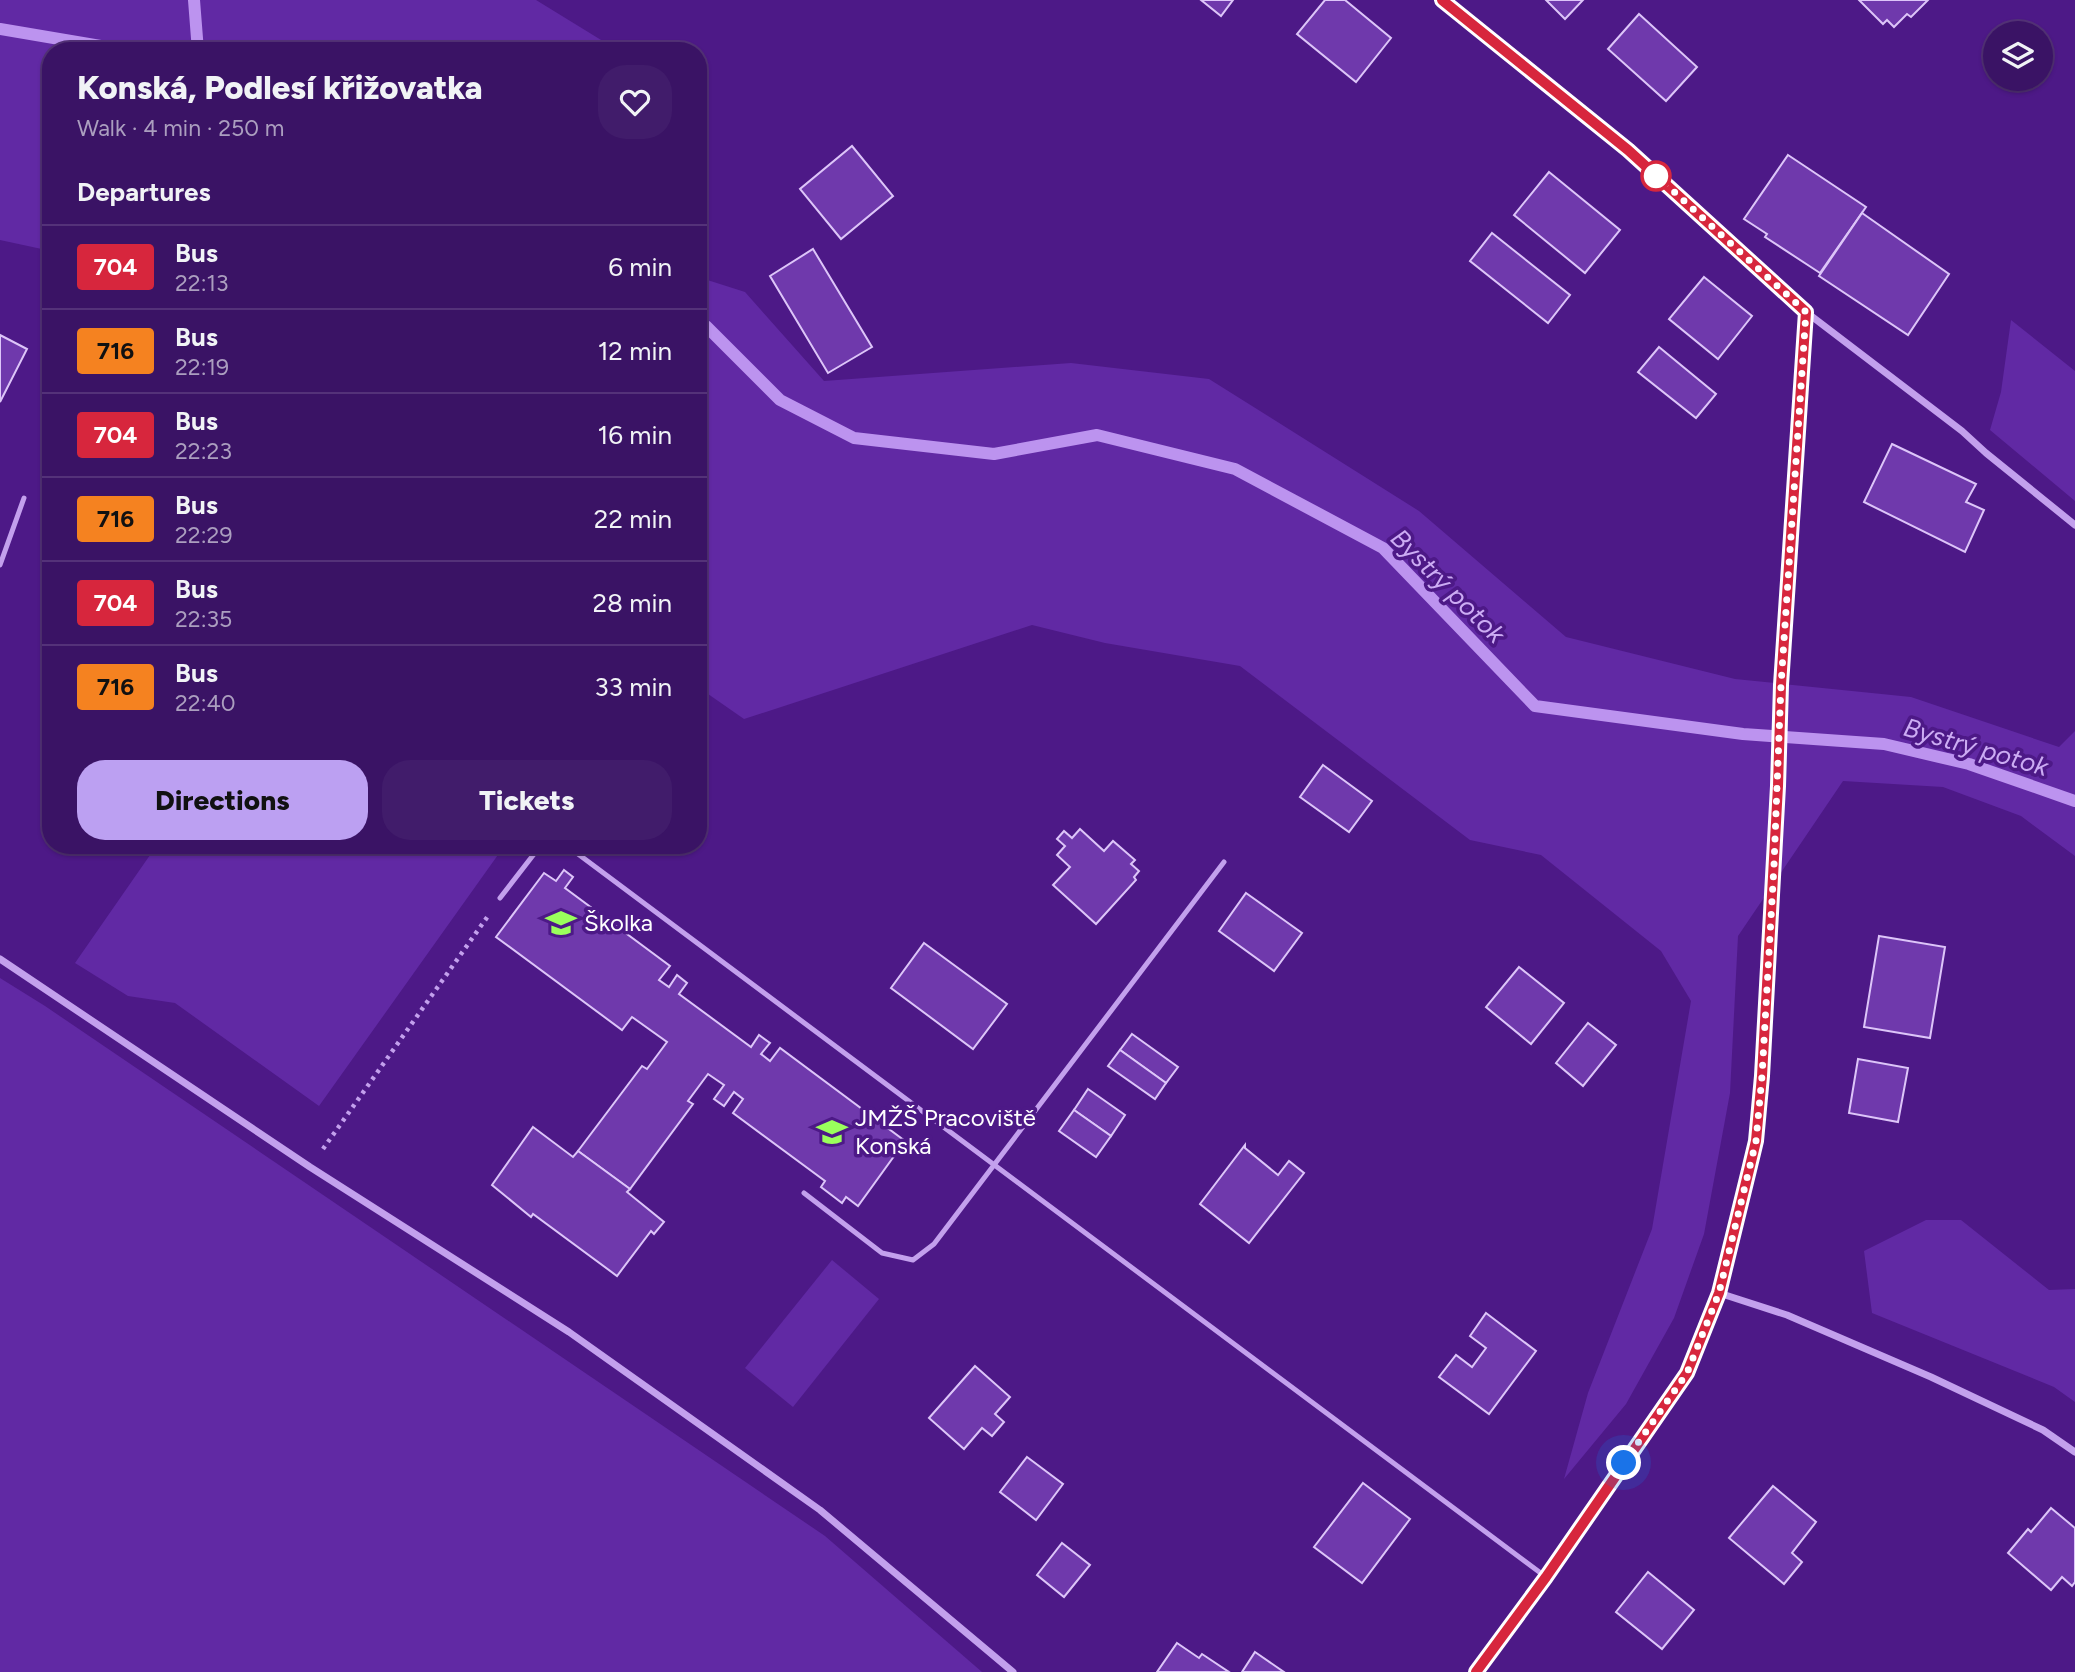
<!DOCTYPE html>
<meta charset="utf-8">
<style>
body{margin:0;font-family:Figtree,sans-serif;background:#411c6b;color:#f1f3f6;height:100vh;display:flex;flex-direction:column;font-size:26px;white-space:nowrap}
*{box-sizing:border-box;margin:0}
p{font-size:23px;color:#ab9ebf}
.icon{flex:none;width:38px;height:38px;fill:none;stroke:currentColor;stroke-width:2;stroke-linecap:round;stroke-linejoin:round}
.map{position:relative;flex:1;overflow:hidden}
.drawer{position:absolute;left:42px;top:42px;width:665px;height:812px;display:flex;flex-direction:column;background:#3a1365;border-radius:28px;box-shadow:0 2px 5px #0004,0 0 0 2px #543279}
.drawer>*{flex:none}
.badge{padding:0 14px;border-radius:5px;font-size:24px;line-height:46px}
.fabs{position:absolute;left:1983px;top:21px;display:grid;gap:14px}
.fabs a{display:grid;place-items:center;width:70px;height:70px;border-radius:50%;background:#3a1365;box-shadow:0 2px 5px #0004,0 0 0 2px #543279;font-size:35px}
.you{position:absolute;width:35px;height:35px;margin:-18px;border:5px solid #fff;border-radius:50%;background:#1a73e8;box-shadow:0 0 0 10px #1a73e833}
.map>.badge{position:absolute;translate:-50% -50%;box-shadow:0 0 0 4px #fff}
h2{padding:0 35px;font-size:26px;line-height:63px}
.round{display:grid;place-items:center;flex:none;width:74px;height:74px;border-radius:28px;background:#411c6b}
.summary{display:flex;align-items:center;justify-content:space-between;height:119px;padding:0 35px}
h1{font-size:33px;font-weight:800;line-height:52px}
.action{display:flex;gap:14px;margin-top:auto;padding:14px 35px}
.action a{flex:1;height:80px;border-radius:28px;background:#bca0f2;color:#111;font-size:28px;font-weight:800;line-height:80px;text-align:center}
.action a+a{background:#411c6b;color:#f1f3f6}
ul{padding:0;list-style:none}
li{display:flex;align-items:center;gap:21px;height:84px;padding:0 35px;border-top:2px solid #543279}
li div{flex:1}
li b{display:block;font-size:26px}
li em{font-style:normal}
li .badge{min-width:77px;font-weight:700;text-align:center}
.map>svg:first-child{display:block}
.green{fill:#6129a4}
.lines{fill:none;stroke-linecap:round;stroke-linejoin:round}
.stream{stroke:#bc93ef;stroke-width:12}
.building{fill:#6f39ac;stroke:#ddc5f9;stroke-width:2}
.path{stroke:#c3a0ed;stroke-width:4.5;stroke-dasharray:3.5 5;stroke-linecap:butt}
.lane{stroke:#c3a0ed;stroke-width:5}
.street{stroke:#c3a0ed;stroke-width:7}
.line-casing{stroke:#fff;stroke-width:16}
.line{stroke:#d7263d;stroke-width:10}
.walk{stroke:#fff;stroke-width:7;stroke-dasharray:0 12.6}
.stop-dot{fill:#fff;stroke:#d7263d;stroke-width:3.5}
.labels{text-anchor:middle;stroke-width:7;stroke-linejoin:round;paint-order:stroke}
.poi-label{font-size:24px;fill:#fff;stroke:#4d1987;text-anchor:start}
.water-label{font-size:26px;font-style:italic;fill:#ccacf4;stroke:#4d1987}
</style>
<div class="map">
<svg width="2075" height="1672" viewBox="0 0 2075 1672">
<rect width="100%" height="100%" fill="#4d1987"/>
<g class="green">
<polygon points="0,0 536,0 619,51 51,51 51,251 0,240"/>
<polygon points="698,277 745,292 824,381 1071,363 1209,379 1419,511 1566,637 1735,679 1911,697 2059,747 2075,731 2075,856 2021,816 1943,787 1843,781 1738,936 1730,1093 1704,1234 1674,1318 1626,1404 1564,1479 1588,1393 1652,1229 1691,1001 1661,951 1541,855 1470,840 1240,666 1105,643 1032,625 744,719 698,687"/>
<polygon points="2011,320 2075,371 2075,501 1990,430 2001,392"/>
<polygon points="157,845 505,845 319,1106 175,1003 128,996 75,963"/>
<polygon points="0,978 45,1006 825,1536 982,1672 0,1672"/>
<polygon points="1926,1220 1961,1220 2049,1290 2075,1289 2075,1402 2054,1387 1872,1313 1864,1251"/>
<polygon points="832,1260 879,1299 793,1407 745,1368"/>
</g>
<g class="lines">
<g class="stream">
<polyline points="194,0 198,51"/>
<polyline points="0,29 130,51"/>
<polyline points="698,322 706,326 780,400 854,438 994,454 1097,435 1235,469 1383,548 1535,706 1743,734 1884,744 1969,764 2075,801"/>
</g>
</g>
<g class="building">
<polygon points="1201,0 1233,0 1221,16"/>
<polygon points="1325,0 1345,0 1391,38 1356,82 1297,34"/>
<polygon points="1546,0 1583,0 1565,19"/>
<polygon points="1859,0 1928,0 1911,17 1907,14 1894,27 1887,20 1883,24"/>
<polygon points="1639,14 1697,67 1666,101 1608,49"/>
<polygon points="852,146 893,196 841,239 800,189"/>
<polygon points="1788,155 1866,207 1820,273 1765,237 1767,234 1744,219"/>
<polygon points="1549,172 1620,230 1585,273 1514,215"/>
<polygon points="1862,213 1949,274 1908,335 1819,276"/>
<polygon points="1492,233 1570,295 1548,323 1470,261"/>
<polygon points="813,249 872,347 828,373 770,276"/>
<polygon points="1704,277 1752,316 1718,359 1669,319"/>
<polygon points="0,335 27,349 0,402"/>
<polygon points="1659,347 1716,394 1696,418 1638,372"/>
<polygon points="1892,444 1976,484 1966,502 1984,510 1965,552 1864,502"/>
<polygon points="1323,765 1372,801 1349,832 1300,797"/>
<polygon points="1080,829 1104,851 1113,841 1135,860 1131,864 1139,871 1134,877 1136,880 1096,924 1053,885 1070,867 1057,855 1065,846 1057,839 1064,831 1072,838"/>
<polygon points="564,870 573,877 565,888 670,966 659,980 669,987 677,975 687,983 679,994 751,1047 759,1035 770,1043 761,1054 770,1061 780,1048 905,1141 858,1206 846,1197 842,1203 821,1187 825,1181 733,1113 743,1099 734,1092 724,1106 714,1099 724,1085 708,1074 688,1101 693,1104 630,1189 578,1151 642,1066 647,1069 667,1042 632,1017 622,1030 496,937 544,873 556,881"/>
<polygon points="1246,893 1302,933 1274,971 1219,931"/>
<polygon points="1879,936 1945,947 1930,1038 1864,1027"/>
<polygon points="924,943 1007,1004 973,1049 891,988"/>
<polygon points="1519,967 1564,1003 1531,1044 1486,1007"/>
<polygon points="1588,1023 1616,1045 1583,1086 1556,1063"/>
<polygon points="1132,1034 1178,1067 1166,1083 1120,1050"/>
<polygon points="1120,1050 1166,1083 1155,1099 1108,1066"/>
<polygon points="1858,1059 1908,1068 1898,1122 1849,1113"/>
<polygon points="1088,1089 1125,1115 1111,1136 1074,1110"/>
<polygon points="1074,1110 1111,1136 1096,1157 1059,1131"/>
<polygon points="533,1127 573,1157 578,1151 630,1189 627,1192 664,1222 654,1234 651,1231 617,1276 533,1214 531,1217 492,1185"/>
<polygon points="1245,1145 1245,1148 1278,1175 1289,1161 1304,1173 1249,1243 1200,1204"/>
<polygon points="1486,1313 1536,1351 1489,1414 1439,1377 1456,1355 1472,1367 1486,1348 1470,1336"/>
<polygon points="975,1366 1010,1397 995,1414 1004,1422 992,1436 982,1428 964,1449 929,1418"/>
<polygon points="1027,1457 1063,1484 1036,1520 1000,1492"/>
<polygon points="1363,1483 1410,1519 1362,1583 1314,1547"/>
<polygon points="1773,1486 1816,1522 1792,1553 1802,1562 1784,1584 1729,1538"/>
<polygon points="2051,1508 2075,1528 2075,1582 2072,1586 2062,1577 2051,1590 2008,1553 2028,1529 2031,1532"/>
<polygon points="1062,1543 1090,1565 1064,1597 1037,1575"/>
<polygon points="1648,1572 1694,1610 1662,1649 1616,1612"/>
<polygon points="1177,1643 1199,1658 1202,1654 1229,1672 1157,1672"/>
<polygon points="1255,1652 1284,1672 1242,1672"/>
</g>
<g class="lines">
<polyline class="path" points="323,1149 488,916"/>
<g class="lane">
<polyline points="0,565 24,498"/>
<polyline points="566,845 1546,1577"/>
<polyline points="500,898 541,845"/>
<polyline points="804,1193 882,1253 913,1260 934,1244 1224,862"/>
</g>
<g class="street">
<polyline points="1442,0 1628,150 1806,312 1781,685 1778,786 1762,1076 1756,1141 1719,1293 1687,1373 1515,1621 1476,1672"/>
<polyline points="1806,312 1962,431 1986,453 2075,525"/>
<polyline points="0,959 310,1167 569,1332 820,1510 1013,1672"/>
<polyline points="1719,1293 1787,1315 1931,1377 2043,1430 2075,1452"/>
</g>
</g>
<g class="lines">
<g class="line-casing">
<polyline id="line" points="1442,0 1628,150 1806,312 1781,685 1778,786 1762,1076 1756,1141 1750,1166 1719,1293 1687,1373 1546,1577 1476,1672"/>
</g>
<use href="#line" class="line"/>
<polyline class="walk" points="1624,1463 1687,1373 1719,1293 1756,1141 1762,1076 1774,865 1781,685 1806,312 1648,168 1656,176"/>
</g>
<defs>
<g id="school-bare" transform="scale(2.415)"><path d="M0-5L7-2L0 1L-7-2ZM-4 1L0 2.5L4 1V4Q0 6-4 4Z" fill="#9aff5c" stroke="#4d1987" stroke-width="2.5" paint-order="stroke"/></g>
</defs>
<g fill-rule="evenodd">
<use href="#school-bare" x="561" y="923"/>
<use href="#school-bare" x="832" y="1132"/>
</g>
<circle class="stop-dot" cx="1656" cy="176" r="14"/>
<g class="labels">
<g class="poi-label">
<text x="584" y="931">Školka</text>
<text x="855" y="1126">JMŽŠ Pracoviště<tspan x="855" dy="28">Konská</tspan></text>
</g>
<g class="water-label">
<text transform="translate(1448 586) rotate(45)" y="9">Bystrý potok</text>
<text transform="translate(1976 747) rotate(16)" y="9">Bystrý potok</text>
</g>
</g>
</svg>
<div class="fabs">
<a><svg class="icon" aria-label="layers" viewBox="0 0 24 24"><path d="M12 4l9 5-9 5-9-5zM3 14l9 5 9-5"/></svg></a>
</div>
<div class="you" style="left:1624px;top:1463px"></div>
<section class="drawer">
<div class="summary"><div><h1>Konská, Podlesí křižovatka</h1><p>Walk · 4 min · 250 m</p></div><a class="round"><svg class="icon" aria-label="heart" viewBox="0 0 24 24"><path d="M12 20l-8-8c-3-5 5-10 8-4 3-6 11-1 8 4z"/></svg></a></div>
<h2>Departures</h2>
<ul>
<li><span class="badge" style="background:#d7263d;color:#fff">704</span><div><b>Bus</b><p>22:13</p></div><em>6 min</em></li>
<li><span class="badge" style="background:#f58220;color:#111">716</span><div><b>Bus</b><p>22:19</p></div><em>12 min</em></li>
<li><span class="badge" style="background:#d7263d;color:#fff">704</span><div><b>Bus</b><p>22:23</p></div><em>16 min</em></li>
<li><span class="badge" style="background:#f58220;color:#111">716</span><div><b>Bus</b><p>22:29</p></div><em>22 min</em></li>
<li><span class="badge" style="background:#d7263d;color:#fff">704</span><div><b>Bus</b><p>22:35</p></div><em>28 min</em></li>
<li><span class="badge" style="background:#f58220;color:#111">716</span><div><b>Bus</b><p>22:40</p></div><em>33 min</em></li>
</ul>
<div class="action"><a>Directions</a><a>Tickets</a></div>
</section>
</div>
